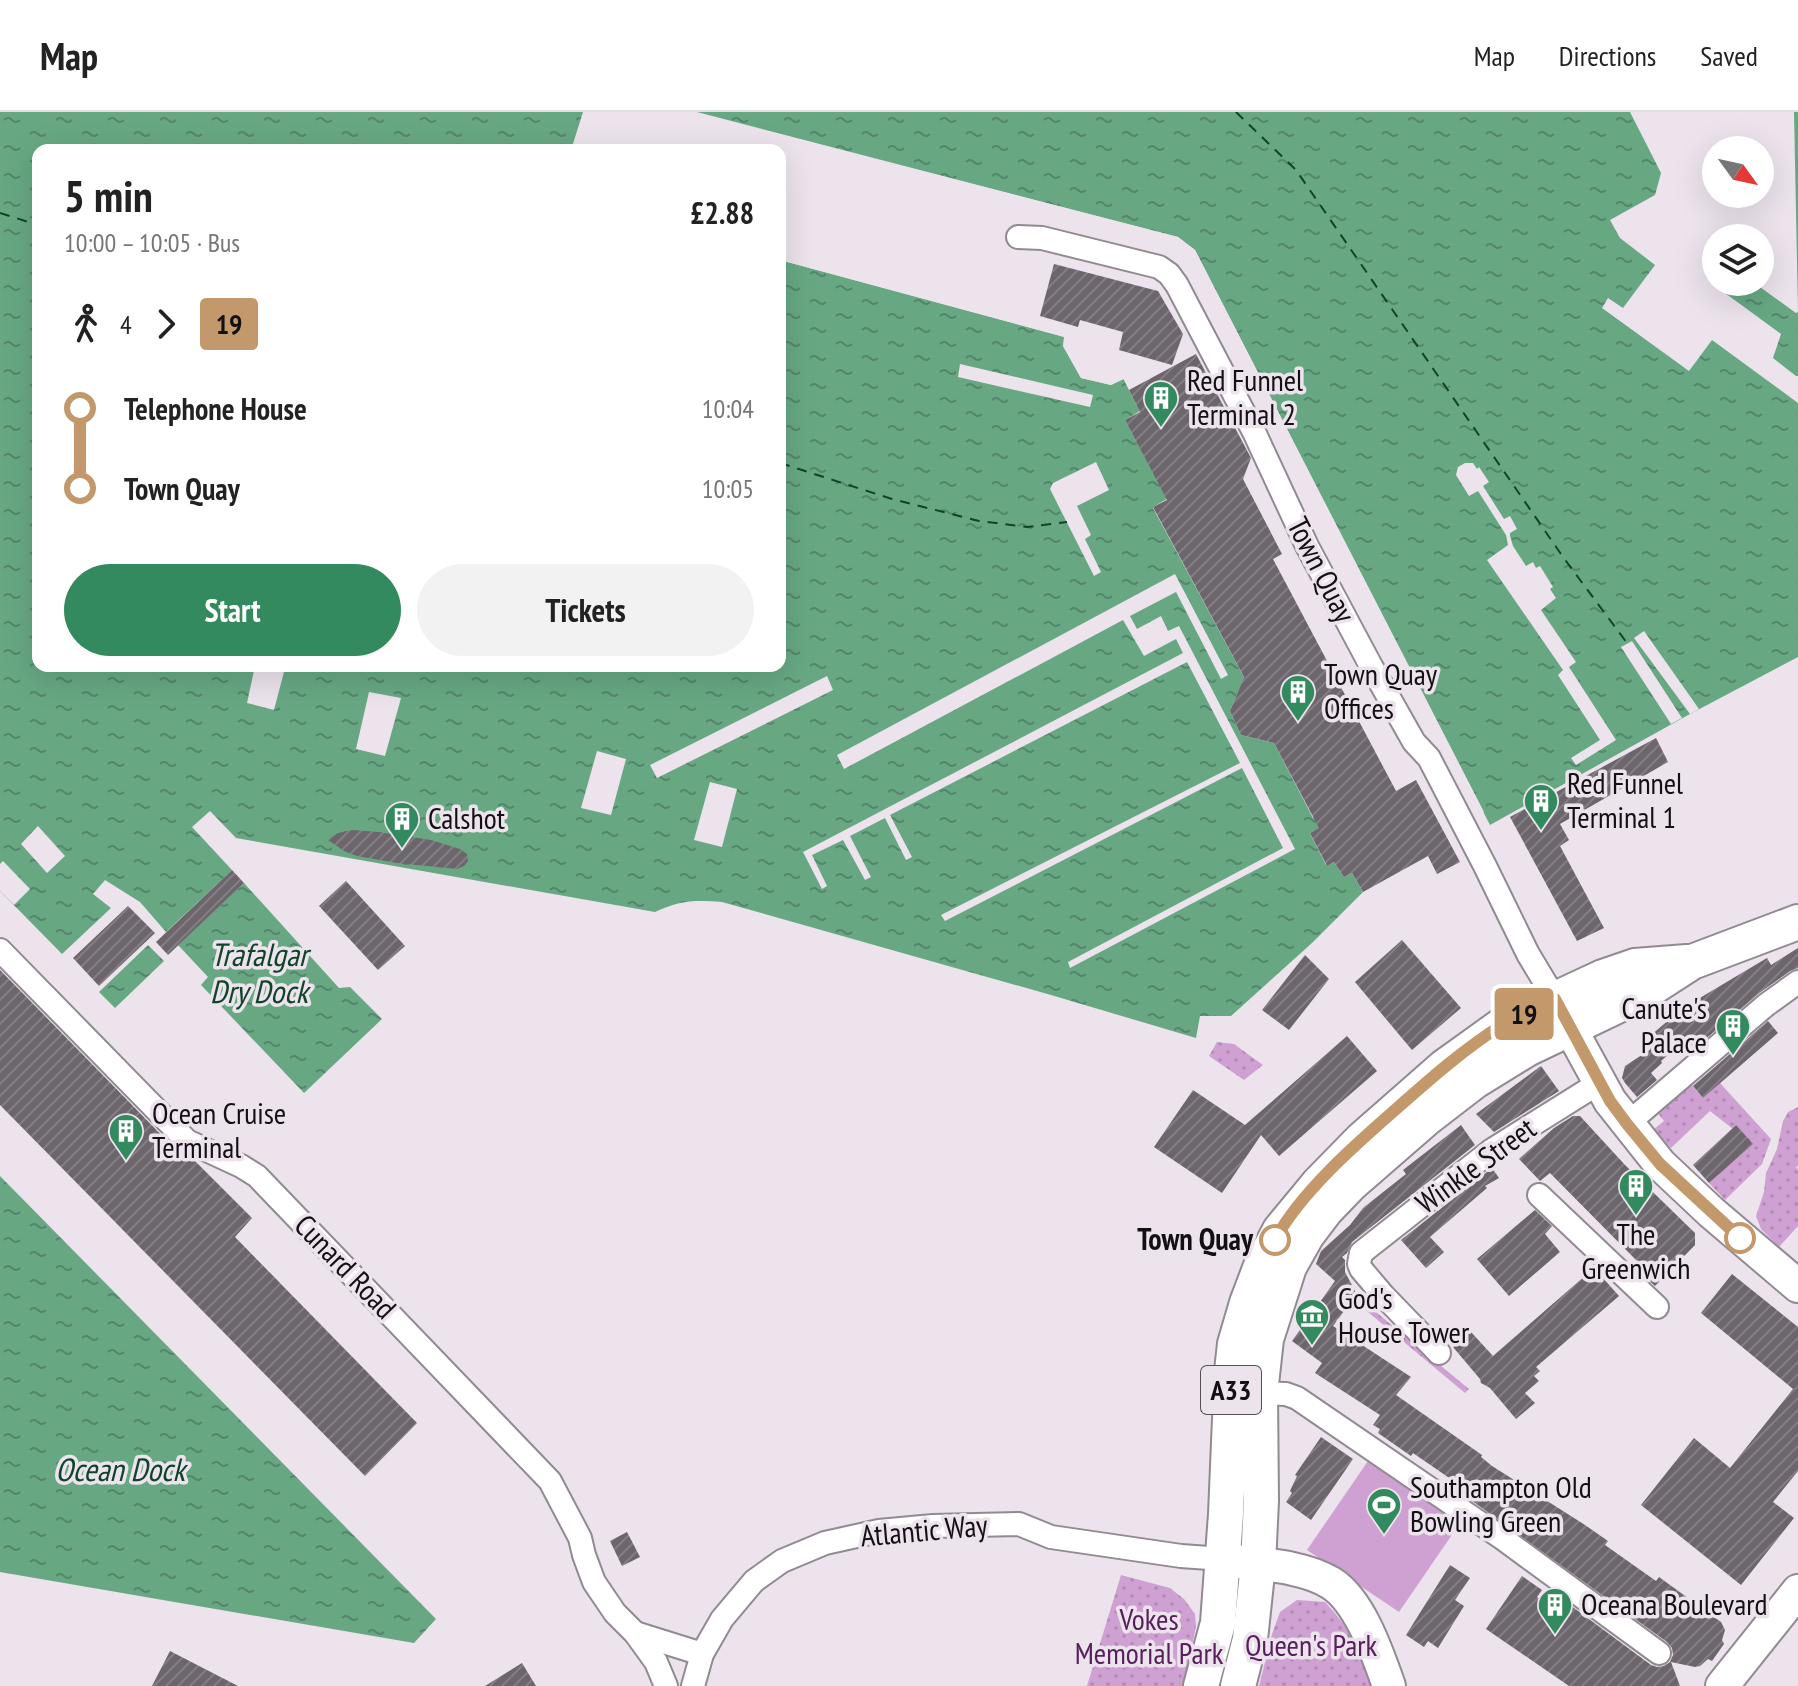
<!DOCTYPE html>
<meta charset="utf-8">
<style>
body{margin:0;font-family:"PT Sans Narrow",sans-serif;background:#f2f2f2;color:#222;height:100vh;display:flex;flex-direction:column;font-size:30px;white-space:nowrap}
*{box-sizing:border-box;margin:0}
p{font-size:26px;color:#767676}
.icon{flex:none;width:44px;height:44px;fill:none;stroke:currentColor;stroke-width:2;stroke-linecap:round;stroke-linejoin:round}
.map{position:relative;flex:1;overflow:hidden}
.sheet{position:absolute;left:32px;top:32px;width:754px;height:528px;display:flex;flex-direction:column;background:#fff;border-radius:16px;box-shadow:0 8px 32px #0002}
.sheet>*{flex:none}
.badge{padding:0 16px;border-radius:6px;font-size:28px;line-height:52px}
.needle{width:52px;rotate:123deg}
.controls{position:absolute;left:1702px;top:24px;display:grid;gap:16px}
.controls a{display:grid;place-items:center;width:72px;height:72px;border-radius:50%;background:#fff;box-shadow:0 8px 32px #0002;font-size:40px}
.map>.badge{position:absolute;translate:-50% -50%;box-shadow:0 0 0 4px #fff}
.legs{display:flex;align-items:center;gap:12px;height:88px;padding:0 32px;font-size:26px}
.legs p{margin-inline-start:auto}
.head{display:flex;align-items:center;justify-content:space-between;height:136px;padding:0 32px}
h1{font-size:44px;font-weight:700;line-height:60px}
.primary-button{display:flex;gap:16px;margin-top:auto;padding:16px 32px}
.primary-button a{flex:1;height:92px;border-radius:48px;background:#328a5e;color:#fff;font-size:32px;font-weight:700;line-height:92px;text-align:center}
.primary-button a+a{background:#f2f2f2;color:#222}
ul{padding:0 32px;list-style:none}
li{display:flex;align-items:center;gap:28px;height:80px;font-size:30px}
li i{display:grid;place-items:center;width:12px;height:100%;margin:0 10px;background:currentColor}
li i::after{content:'';width:20px;height:20px;margin:-10px;border:6px solid;border-radius:50%;background:#fff}
li p{margin-inline-start:auto}
li:first-child i{background:linear-gradient(#0000 50%,currentColor 0)}
li:last-child i{background:linear-gradient(currentColor 50%,#0000 0)}
header{display:flex;align-items:center;gap:48px;box-sizing:border-box;height:112px;padding:0 40px;background:#fff;border-bottom:2px solid #e0e0e0}
header strong{font-size:38px}
nav{display:flex;gap:44px;margin-inline-start:auto;font-size:28px}
.map>svg:first-child{display:block}
.grass{fill:url(#grass-dots)}
.pitch{fill:#cfa1d2}
.water{fill:url(#water-ripples);fill-rule:evenodd}
.pier{fill:#ece3ec;fill-rule:evenodd}
.lines{fill:none;stroke-linecap:round;stroke-linejoin:round}
.ferry{stroke:#0f442b;stroke-width:2;stroke-dasharray:10 8;stroke-linecap:butt}
.building{fill:url(#building-hatch)}
.street-casing{stroke:#918a92;stroke-width:26}
.secondary-casing{stroke:#918a92;stroke-width:36}
.primary-casing{stroke:#918a92;stroke-width:38}
.street{stroke:#fff;stroke-width:22}
.secondary{stroke:#fff;stroke-width:32}
.primary{stroke:#fff;stroke-width:34}
.line-1-casing{stroke:#fff;stroke-width:18}
.line-1{stroke:#c3986a;stroke-width:12}
.stop-1-dot{fill:#fff;stroke:#c3986a;stroke-width:4}
.labels{text-anchor:middle;stroke-width:7;stroke-linejoin:round;paint-order:stroke}
.shield{fill:#ece3ec;stroke:#544f54;stroke-width:2}
.shield-label{font-size:28px;font-weight:bold;fill:#131013}
.poi-label{font-size:30px;fill:#131013;stroke:#ece3ec;text-anchor:start}
.street-label{font-size:30px;fill:#131013;stroke:#ece3ec}
.stop-label{font-size:30px;font-weight:bold;fill:#131013;stroke:#ece3ec;text-anchor:end}
.park-label{font-size:30px;fill:#57205c;stroke:#ece3ec}
.water-label{font-size:32px;font-style:italic;fill:#0f442b;stroke:#ece3ec}
</style>
<header>
<strong>Map</strong>
<nav><a>Map</a><a>Directions</a><a>Saved</a></nav>
</header>
<div class="map">
<svg width="1798" height="1574" viewBox="0 0 1798 1574">
<defs>
<pattern id="grass-dots" width="8" height="8" patternUnits="userSpaceOnUse" patternTransform="scale(2)"><rect width="8" height="8" fill="#cfa1d2"/><path d="M2 2h.1M6 6h.1" fill="none" stroke="#b18ab3" stroke-width="1.8" stroke-linecap="round"/></pattern>
<pattern id="water-ripples" width="26" height="14" patternUnits="userSpaceOnUse" patternTransform="scale(2)"><rect width="26" height="14" fill="#67a883"/><path d="M2 4q2-2 4 0t4 0M15 11q2-2 4 0t4 0" fill="none" stroke="#54876a"/></pattern>
<pattern id="building-hatch" width="6" height="6" patternUnits="userSpaceOnUse" patternTransform="scale(2)"><rect width="6" height="6" fill="#6c656c"/><path d="M-1 1l2-2M0 6l6-6M5 7l2-2" fill="none" stroke="#837e83"/></pattern>
</defs>
<rect width="100%" height="100%" fill="#ece3ec"/>
<g class="grass">
<polygon points="1217,930 1234,932 1263,953 1244,968 1209,944"/>
<polygon points="1688,969 1703,986 1720,971 1771,1027 1762,1052 1725,1088 1709,1071 1752,1032 1710,999 1671,1036 1653,1018 1664,1009 1655,998"/>
<polygon points="1798,995 1798,1054 1796,1055 1798,1058 1798,1114 1779,1135 1761,1117 1756,1104 1764,1080 1766,1061 1777,1037 1783,1009 1788,1000"/>
<polygon points="1359,1186 1469,1277 1465,1281 1356,1190"/>
<polygon points="1121,1463 1170,1476 1184,1487 1195,1502 1196,1514 1184,1574 1087,1574"/>
<path d="M1297,1488l28,2c23,24 40,53 50,84h-116l13,-52 8,-22z"/>
</g>
<polygon class="pitch" points="1368,1349 1460,1411 1399,1500 1307,1438"/>
<g class="water">
<path d="M0,0h583l-12,38h-533v516h742v-406l285,77 -2,9 18,32 30,7 12,-7 17,34 27,88 -14,8 91,169 30,66 54,81 -18,9 16,32 8,-3 18,11 11,19 -51,51 -81,73h-31l-4,22 -145,-43 -329,-93c-28,-2 -41,-2 -67,10l-419,-74 -26,-27 -18,16 40,43 -66,62 -26,-30 -35,-22 -12,14 18,14 -49,46 -62,-63z"/>
<path d="M697,0h1101v545l-108,57 -200,111 -295,-575 -17,-13zM1716,38h44v44h-44zM1716,126h44v44h-44z"/>
<polygon points="244,771 339,876 350,875 382,907 304,981 201,873 208,865 178,833"/>
<polygon points="148,833 164,849 115,896 99,880"/>
<polygon points="0,1064 436,1507 414,1531 0,1460"/>
</g>
<g class="pier">
<polygon points="693,0 1178,125 1195,138 1484,700 1480,703 1192,141 1176,129 696,4"/>
<path d="M1630,0h164l4,200 -2,1 -43,-31h7v-44h-44v44h17l-8,11 56,41 -8,24 23,18h2v27l-86,-63 -23,31 -87,-63 6,-10 15,10 32,-43 -35,-27 -10,-18 45,-25 6,-22zM1716,38h44v44h-44z"/>
<polygon points="781,144 1066,221 1069,225 1067,233 1083,262 1110,269 1122,262 1126,264 1144,299 1143,303 1130,309 1171,387 1169,391 1158,397 1248,564 1234,599 1244,619 1278,628 1315,700 1324,697 1331,710 1330,715 1315,723 1328,748 1336,746 1345,760 1351,757 1354,758 1366,778 1363,780 1352,761 1344,765 1334,750 1327,754 1310,721 1327,712 1322,701 1313,706 1274,631 1241,623 1230,599 1244,565 1153,395 1167,387 1125,308 1140,299 1124,267 1111,273 1081,266 1063,234 1064,225 780,148"/>
<polygon points="960,252 1093,283 1090,295 958,265"/>
<polygon points="1096,350 1109,378 1077,394 1091,423 1085,427 1101,460 1094,464 1050,377 1053,371"/>
<polygon points="1465,351 1473,351 1477,357 1479,355 1489,370 1483,374 1504,407 1510,404 1517,417 1510,421 1510,424 1513,434 1526,454 1533,450 1536,456 1540,454 1553,475 1550,477 1556,486 1541,498 1576,550 1569,555 1616,628 1576,653 1571,646 1600,628 1558,563 1563,558 1487,448 1508,433 1506,423 1478,379 1469,384 1456,363 1458,355"/>
<polygon points="1175,462 1228,563 1221,567 1176,480 1130,504 1137,517 1161,504 1168,519 1179,514 1295,737 1070,856 1068,850 1283,736 1242,656 945,809 941,803 1240,651 1187,550 890,703 912,745 906,748 885,706 850,724 871,765 865,768 843,728 812,743 827,774 822,777 803,740 1183,541 1176,527 1144,544 1123,508 844,657 837,643"/>
<polygon points="1644,519 1699,597 1690,602 1634,526"/>
<polygon points="1632,529 1682,606 1671,612 1621,535"/>
<polygon points="255,554 285,556 274,598 247,591"/>
<polygon points="827,564 833,578 657,666 650,653"/>
<polygon points="369,580 401,586 385,644 356,637"/>
<polygon points="597,639 626,647 611,703 581,696"/>
<polygon points="710,670 737,677 722,735 694,728"/>
<polygon points="38,714 65,744 47,761 21,732"/>
<polygon points="3,749 30,777 14,793 0,779 0,752"/>
</g>
<g class="lines">
<g class="ferry">
<polyline points="1236,0 1296,58 1563,445 1627,531"/>
<polyline points="0,101 38,113"/>
<polyline points="780,351 892,387 979,409 1027,415 1067,410"/>
</g>
</g>
<g class="building">
<polygon points="1054,152 1158,179 1183,222 1172,253 1119,238 1123,220 1080,208 1078,215 1040,204"/>
<polygon points="1196,242 1251,346 1243,367 1282,442 1273,447 1396,679 1416,668 1460,750 1437,762 1428,744 1363,780 1352,761 1344,765 1334,750 1327,754 1310,721 1319,716 1274,631 1241,623 1230,599 1244,565 1153,395 1167,388 1125,308 1140,300 1129,278"/>
<polygon points="1656,626 1668,650 1560,712 1569,728 1560,734 1604,816 1577,829 1510,705"/>
<polygon points="352,718 379,720 431,728 460,737 467,742 468,749 464,754 457,757 397,751 357,744 344,739 328,728 338,721"/>
<polygon points="232,758 244,771 168,843 156,830"/>
<polygon points="346,769 405,834 378,858 319,794"/>
<polygon points="128,794 155,821 99,874 73,846"/>
<polygon points="1402,828 1461,896 1412,938 1355,870"/>
<polygon points="1798,836 1798,856 1790,859 1758,882 1695,936 1686,927 1661,949 1662,951 1651,961 1657,968 1637,985 1625,971 1622,966 1625,954 1651,937 1644,929 1683,896 1767,846 1771,853"/>
<polygon points="1305,843 1329,867 1289,918 1262,898"/>
<polygon points="0,858 177,1039 194,1048 252,1106 235,1125 417,1311 365,1364 0,993"/>
<polygon points="1768,909 1778,921 1703,986 1693,974"/>
<polygon points="1347,924 1377,959 1279,1044 1261,1023 1222,1081 1154,1035 1193,978 1245,1013"/>
<polygon points="1541,954 1559,979 1494,1020 1476,1002"/>
<polygon points="1573,1004 1580,1004 1625,1053 1695,1121 1695,1133 1655,1174 1634,1154 1638,1150 1550,1061 1540,1069 1519,1047 1554,1016"/>
<polygon points="1461,1013 1475,1033 1352,1130 1347,1141 1342,1145 1345,1148 1345,1160 1362,1192 1360,1193 1353,1187 1333,1214 1411,1265 1396,1283 1482,1343 1481,1345 1492,1354 1585,1413 1608,1429 1605,1433 1656,1469 1659,1465 1721,1510 1725,1518 1722,1528 1724,1532 1712,1549 1708,1547 1700,1554 1695,1555 1671,1550 1680,1574 1569,1574 1486,1517 1522,1464 1542,1478 1537,1485 1563,1503 1570,1493 1651,1553 1657,1555 1664,1554 1670,1550 1673,1543 1672,1536 1667,1530 1471,1388 1474,1383 1413,1341 1411,1344 1378,1321 1380,1317 1373,1313 1380,1303 1315,1261 1322,1251 1292,1229 1335,1169 1316,1152 1321,1139 1350,1113 1363,1096 1406,1062 1403,1058"/>
<polygon points="1736,1013 1753,1032 1709,1071 1693,1053"/>
<polygon points="1492,1056 1499,1066 1485,1074 1487,1076 1430,1125 1444,1140 1426,1156 1401,1128"/>
<polygon points="1535,1098 1552,1114 1545,1122 1560,1140 1509,1184 1477,1147"/>
<polygon points="1594,1156 1619,1184 1536,1255 1540,1259 1534,1264 1539,1269 1525,1281 1535,1291 1516,1307 1490,1276 1481,1271 1480,1267 1453,1235 1471,1220 1493,1244"/>
<polygon points="1732,1162 1798,1215 1798,1359 1773,1390 1794,1406 1741,1473 1641,1393 1694,1326 1730,1356 1793,1277 1701,1201"/>
<polygon points="1321,1325 1353,1347 1311,1408 1286,1390 1292,1381 1290,1379 1297,1364 1295,1363"/>
<polygon points="627,1420 640,1445 622,1454 610,1429"/>
<polygon points="1450,1453 1470,1466 1455,1488 1464,1494 1438,1536 1428,1529 1424,1535 1406,1523"/>
<polygon points="170,1539 238,1574 152,1574"/>
<polygon points="522,1551 536,1574 485,1574"/>
</g>
<g class="lines">
<g class="street-casing">
<g id="street">
<polyline points="1018,125 1042,126 1159,155 1169,162 1177,173 1255,322 1307,434 1371,554 1414,630 1429,646 1485,754 1528,842 1555,887"/>
<polyline points="0,838 187,1029 241,1054 257,1064 550,1369 580,1426 584,1443 594,1470 615,1501 635,1521 656,1550 666,1574"/>
<polyline points="1627,1012 1766,893 1798,870"/>
<polyline points="1539,1083 1657,1195"/>
<polyline points="1439,1241 1383,1183 1361,1157 1359,1152 1361,1141 1492,1038 1599,971"/>
<polyline points="1260,1281 1286,1282 1297,1286 1502,1426 1659,1541"/>
<polyline points="635,1521 702,1542"/>
<polyline points="693,1574 702,1542 722,1507 754,1469 782,1449 825,1431 879,1419 933,1414 1019,1412 1051,1425 1181,1444 1223,1447"/>
</g>
</g>
<g class="secondary-casing">
<g id="secondary">
<polyline points="1558,894 1610,989 1660,1052 1711,1100 1798,1174"/>
<path d="M1233,1449c32,4 70,5 98,22 29,18 47,72 58,103"/>
<polyline points="1722,1574 1798,1479"/>
</g>
</g>
<g class="primary-casing">
<g id="primary">
<polyline points="1201,1574 1218,1511 1226,1402 1232,1259 1235,1232 1247,1191 1261,1154 1280,1118 1318,1072 1362,1027 1444,955 1508,909 1603,865 1635,854 1687,850"/>
<polyline points="1238,1574 1250,1527 1258,1452 1261,1389 1260,1281 1266,1227 1289,1155 1307,1123 1326,1098 1350,1073 1427,1006 1475,969 1527,937 1644,881 1692,850 1798,810"/>
</g>
</g>
<use href="#street" class="street"/>
<use href="#secondary" class="secondary"/>
<use href="#primary" class="primary"/>
</g>
<g class="lines">
<g class="line-1-casing">
<path id="line-1" d="M1275,1128c25,-47 80,-95 120,-130 35,-31 70,-62 110,-87 16,-9 33,-16 50,-24l55,102 17,23 33,40 80,74"/>
</g>
<use href="#line-1" class="line-1"/>
</g>
<defs>
<g id="building-pin" transform="scale(1.8)"><path d="M0 17L-7.5 6A9.5 9.5 0 1 1 7.5 6Z" fill="#328a5e" stroke="#ece3ec"/><path d="M-4-6H4V6H1V3H-1V6H-4ZM-2.5-4.3h1.7v1.8h-1.7ZM.8-4.3h1.7v1.8H.8ZM-2.5-1h1.7V.8h-1.7ZM.8-1h1.7V.8H.8Z" fill="#fff"/></g>
<g id="museum-pin" transform="scale(1.8)"><path d="M0 17L-7.5 6A9.5 9.5 0 1 1 7.5 6Z" fill="#328a5e" stroke="#ece3ec"/><path d="M0-6L6-3V-2H-6V-3ZM-5-1h2V3h-2ZM-1-1h2V3h-2ZM3-1h2V3H3ZM-6 4H6V6H-6Z" fill="#fff"/></g>
<g id="stadium-pin" transform="scale(1.8)"><path d="M0 17L-7.5 6A9.5 9.5 0 1 1 7.5 6Z" fill="#328a5e" stroke="#ece3ec"/><path d="M0-5a6.5 5 0 1 0 0 10a6.5 5 0 1 0 0-10ZM-3.5-1.8h7v3.6h-7Z" fill="#fff"/></g>
</defs>
<g fill-rule="evenodd">
<use href="#building-pin" x="1161" y="286"/>
<use href="#building-pin" x="1298" y="580"/>
<use href="#building-pin" x="1541" y="689"/>
<use href="#building-pin" x="402" y="707"/>
<use href="#building-pin" x="1733" y="914"/>
<use href="#building-pin" x="126" y="1019"/>
<use href="#building-pin" x="1636" y="1074"/>
<use href="#museum-pin" x="1312" y="1204"/>
<use href="#stadium-pin" x="1384" y="1393"/>
<use href="#building-pin" x="1555" y="1493"/>
</g>
<g class="stop-1-dot">
<circle cx="1740" cy="1126" r="14"/>
<circle cx="1275" cy="1128" r="14"/>
</g>
<g class="labels">
<rect class="shield" x="1201" y="1254" width="60" height="48" rx="6"/>
<g class="shield-label">
<text x="1231" y="1288">A33</text>
</g>
<g class="poi-label">
<text x="1187" y="279">Red Funnel<tspan x="1187" dy="34">Terminal 2</tspan></text>
<text x="1324" y="573">Town Quay<tspan x="1324" dy="34">Offices</tspan></text>
<text x="1567" y="682">Red Funnel<tspan x="1567" dy="34">Terminal 1</tspan></text>
<text x="428" y="717">Calshot</text>
<text x="1707" y="907" text-anchor="end">Canute's<tspan x="1707" dy="34">Palace</tspan></text>
<text x="152" y="1012">Ocean Cruise<tspan x="152" dy="34">Terminal</tspan></text>
<text x="1636" y="1133" text-anchor="middle">The<tspan x="1636" dy="34">Greenwich</tspan></text>
<text x="1338" y="1197">God's<tspan x="1338" dy="34">House Tower</tspan></text>
<text x="1410" y="1386">Southampton Old<tspan x="1410" dy="34">Bowling Green</tspan></text>
<text x="1581" y="1503">Oceana Boulevard</text>
</g>
<g class="street-label">
<text transform="translate(1321 458) rotate(63)" y="10">Town Quay</text>
<text transform="translate(1476 1054) rotate(-36)" y="10">Winkle Street</text>
<text transform="translate(345 1155) rotate(46)" y="10">Cunard Road</text>
<text transform="translate(924 1419) rotate(-5)" y="10">Atlantic Way</text>
</g>
<g class="stop-label">
<text x="1253" y="1138">Town Quay</text>
</g>
<g class="park-label">
<text x="1149" y="1518">Vokes<tspan x="1149" dy="34">Memorial Park</tspan></text>
<text x="1311" y="1544">Queen's Park</text>
</g>
<g class="water-label">
<text x="259" y="854">Trafalgar<tspan x="259" dy="37">Dry Dock</tspan></text>
<text x="120" y="1369">Ocean Dock</text>
</g>
</g>
</svg>
<div class="controls">
<a><svg class="needle" viewBox="-14 -14 28 28"><path d="M0-13l5 13h-10z" fill="#e53935"/><path d="M0 13l5-13h-10z" fill="#767676"/></svg></a>
<a><svg class="icon" aria-label="layers" viewBox="0 0 24 24"><path d="M12 4l9 5-9 5-9-5zM3 14l9 5 9-5"/></svg></a>
</div>
<b class="badge" style="left:1524px;top:902px;background:#c3986a;color:#111">19</b>
<section class="sheet">
<div class="head"><div><h1>5 min</h1><p>10:00 – 10:05 · Bus</p></div><b>£2.88</b></div>
<div class="legs"><svg class="icon" aria-label="walk" viewBox="0 0 24 24"><circle cx="13" cy="4" r="2"/><path d="M13 8l-2 6 4 7M11 14l-3 7M7 12l3-4h3l4 4"/></svg>4<svg class="icon" aria-label="forward" viewBox="0 0 24 24"><path d="M9 5l7 7-7 7"/></svg><b class="badge" style="background:#c3986a;color:#111">19</b></div>
<ul>
<li><i style="color:#c3986a"></i><b>Telephone House</b><p>10:04</p></li>
<li><i style="color:#c3986a"></i><b>Town Quay</b><p>10:05</p></li>
</ul>
<div class="primary-button"><a>Start</a><a>Tickets</a></div>
</section>
</div>
